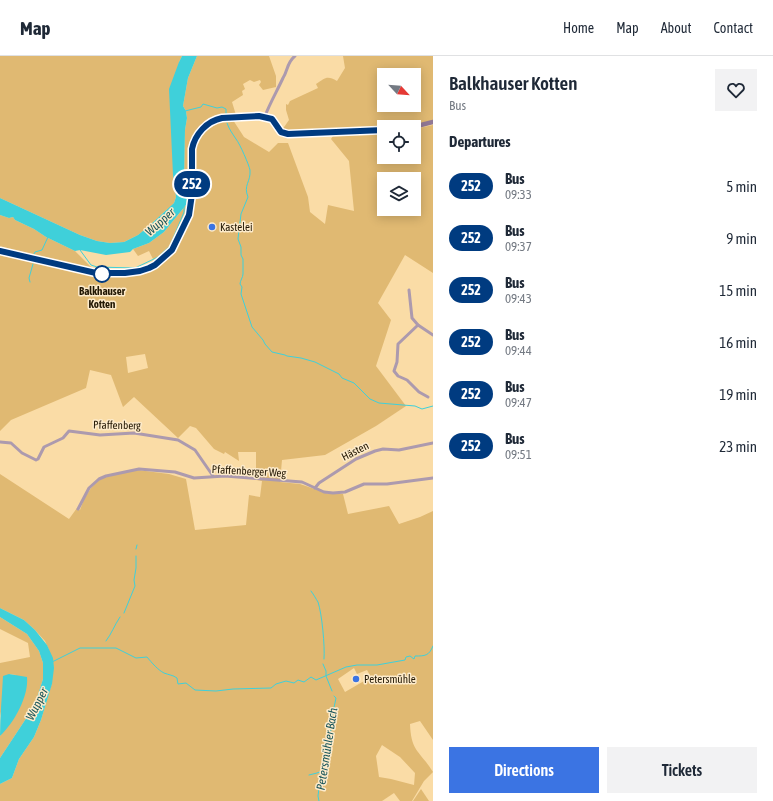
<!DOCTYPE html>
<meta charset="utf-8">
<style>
body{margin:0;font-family:"Asap Condensed",sans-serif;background:#f2f2f3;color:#1f2937;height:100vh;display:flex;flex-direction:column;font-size:15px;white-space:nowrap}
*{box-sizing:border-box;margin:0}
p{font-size:13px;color:#747a83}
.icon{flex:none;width:22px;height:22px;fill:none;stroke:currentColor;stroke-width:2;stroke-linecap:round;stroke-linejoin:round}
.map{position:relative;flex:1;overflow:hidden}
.details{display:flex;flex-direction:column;background:#fff;width:340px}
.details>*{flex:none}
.badge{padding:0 8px;border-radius:13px;font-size:14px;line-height:26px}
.needle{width:26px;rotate:116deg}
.buttons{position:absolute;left:377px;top:12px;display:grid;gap:8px}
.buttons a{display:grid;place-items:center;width:44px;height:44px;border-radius:0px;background:#fff;box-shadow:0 2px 10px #0003;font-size:20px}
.map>.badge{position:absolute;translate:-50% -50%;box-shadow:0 0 0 2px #fff}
h2{padding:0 16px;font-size:15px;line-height:36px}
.round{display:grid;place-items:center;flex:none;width:42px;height:42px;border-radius:0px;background:#f2f2f3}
.summary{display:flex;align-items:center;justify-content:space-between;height:68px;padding:0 16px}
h1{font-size:19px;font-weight:600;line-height:30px}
.button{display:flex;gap:8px;margin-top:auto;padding:8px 16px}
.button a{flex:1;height:46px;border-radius:0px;background:#3b74e3;color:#fff;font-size:16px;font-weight:600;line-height:46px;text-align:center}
.button a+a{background:#f2f2f3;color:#1f2937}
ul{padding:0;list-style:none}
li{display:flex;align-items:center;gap:12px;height:52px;padding:0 16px}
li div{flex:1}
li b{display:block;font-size:15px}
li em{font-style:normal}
li .badge{min-width:44px;font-weight:700;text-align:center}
header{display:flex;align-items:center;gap:24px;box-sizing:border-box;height:56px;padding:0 20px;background:#fff;border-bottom:1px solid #e0e1e3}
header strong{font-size:19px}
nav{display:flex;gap:22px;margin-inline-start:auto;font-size:14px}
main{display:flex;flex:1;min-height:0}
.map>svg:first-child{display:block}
.green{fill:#e0b972;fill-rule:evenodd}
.water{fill:#3fd0da}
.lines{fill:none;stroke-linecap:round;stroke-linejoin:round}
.stream{stroke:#3fd0da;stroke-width:1}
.street{stroke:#ac9aae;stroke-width:3}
.secondary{stroke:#917895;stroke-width:4.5}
.line-casing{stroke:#fff;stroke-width:9}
.line{stroke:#003b80;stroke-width:6}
.poi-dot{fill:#3b74e3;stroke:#fdebcb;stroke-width:1.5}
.stop-dot{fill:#fff;stroke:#003b80;stroke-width:2}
.labels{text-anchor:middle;stroke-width:3;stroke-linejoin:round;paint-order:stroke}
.poi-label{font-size:11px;fill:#221703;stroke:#fdebcb;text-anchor:start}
.stop-label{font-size:11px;font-weight:bold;fill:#221703;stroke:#fdebcb}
.street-label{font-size:11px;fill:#221703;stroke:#fdebcb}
.water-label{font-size:12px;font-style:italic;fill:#1a565a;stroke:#fdebcb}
</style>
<header>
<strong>Map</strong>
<nav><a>Home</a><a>Map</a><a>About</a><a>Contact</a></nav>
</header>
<main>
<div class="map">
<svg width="433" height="745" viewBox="0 0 433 745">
<rect width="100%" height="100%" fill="#fadca6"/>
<g class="green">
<polygon points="0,0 182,0 179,6 173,119 176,141 174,147 149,170 138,179 124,186 110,187 97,185 80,179 0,142"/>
<path d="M197,0h72l7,20v11l-13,3 -4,-5 2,-3 -1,-2 -6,2 -4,-2 -7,4 2,5 -3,2 1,4 -11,7 4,13c-14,1 -15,2 -28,9 -31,20 -15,48 -19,78 -2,14 -9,31 -16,43 -4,5 -9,9 -13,13l-7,1 -4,-8 -11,5 -5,-7 16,-6 15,-11 22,-27 1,-6 -3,-16 1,-53 2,-12 -1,-7 -3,-5 5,-28z"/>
<path d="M343,0h90v65l-25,5 -114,7 -9,-1 -3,-2 7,-10 -3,-10v-6l2,1 2,-4 28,-13 -2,-4c9,-6 11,-9 21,-3l8,-13zM384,19h30v30h-30z"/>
<path d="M217,64h16l11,17 25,15 9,-9h10l20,54 2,15 15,12 3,-19 26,6 -5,-50 -18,-22 2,-3 -1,-2 52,-3v26h30v-28l19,-4v148l-28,-18 -27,48 13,17 -15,46 30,40 -30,20 -51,29 -43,5 -2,22 20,2 29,10h14l5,20 41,-8 10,18 21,-7 13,-6v229l-13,-19 -10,3c1,28 10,27 23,48l-9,9 -12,20h-12l-6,-8 -12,8h-382v-17l12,-6 7,-19 15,-22 7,-17 11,-37 -3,-33 -4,-9 -10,-11 -11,-10 -24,-12v-134l69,45 8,-11 3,2 4,-11 7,-11 9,-9 14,-4 24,-5 31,4 17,5 9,51 51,-5 3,-30 11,2 2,-16 -6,-1v-28h-18l1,9 -14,-9 -1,2 -10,-5 -18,-21 -6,-2 -12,12 -44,-41 -11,10 -12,-32 -21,-5 -4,18 -75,32 -11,11v-178l95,22 18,1 33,-3 14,-9 14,-15 16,-35 5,-73 8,-10zM384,123h30v30h-30zM145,298l3,14 -20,5 -2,-16zM354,612l3,6 10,-4 4,7 -26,15 -7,-13zM382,689l18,12 15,16 -1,12 -23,-6 -12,-2 -3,-21z"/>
<polygon points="0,159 9,162 13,161 15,164 34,173 46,181 75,195 94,214 22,198 22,196 0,192"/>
<polygon points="0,561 27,578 39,595 43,607 43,623 35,648 31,655 0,702 0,680 17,657 16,619 9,618 0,660 0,607 30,601 28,587 0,573"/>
<polygon points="421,733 429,745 413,745"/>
</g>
<g class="water">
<polygon points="182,0 197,0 188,22 183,50 186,55 187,62 185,74 184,127 187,143 186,149 164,176 149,187 133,193 130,196 106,199 80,194 75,195 46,181 34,173 15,164 13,161 9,162 0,159 0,142 80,179 97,185 110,187 124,186 138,179 149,170 174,147 176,141 173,119 169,33 179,6"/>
<polygon points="0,552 24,564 35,574 47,589 53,602 54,612 52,628 41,664 34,681 19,703 12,722 0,728 0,702 31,655 35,648 43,623 43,607 39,595 27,578 0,561"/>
<path d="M9,618l18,3c2,19 -13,46 -27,59 0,-20 2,-40 3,-60z"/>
</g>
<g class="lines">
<g class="stream">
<polyline points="185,55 201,51 203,48 217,52 222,51 226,53 226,58"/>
<path d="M227,67c2,6 5,10 9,16 4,5 13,26 14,31 1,12 -7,15 -2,27l-7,17 -3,25 3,8v8l2,4c0,5 0,10 0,15 0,3 -3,7 -3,10l2,3 -1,7 11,33 11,13 2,4 7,8 13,3 2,1 14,2 14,4 24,12 3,4 12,5 16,16 9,4 36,3 7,3 11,-3"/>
<polyline points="80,194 91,209 97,211 135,212 158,201 170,190 184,156 184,150"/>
<polyline points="34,198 35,196 42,194 48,181"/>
<polyline points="30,226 29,222 33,208"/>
<polyline points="136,493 137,489"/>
<path d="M311,535c3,4 5,8 7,11 4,12 7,44 6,57"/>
<polyline points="124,557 135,530 134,524 136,512 136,500"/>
<path d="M106,585c6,-8 8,-15 14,-24"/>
<path d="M52,606l28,-14h36l20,10 11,-1c5,6 11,13 17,16 5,2 9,2 13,5l1,6 8,-1 9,7 21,1 17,-2 38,-1 5,-4 10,-3 8,2 4,-3 6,2 7,-5 5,3 30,-13 11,-2h20l28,-5 1,-3 4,-1 4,3 1,-3c10,0 14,0 18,-10"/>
<polyline points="323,608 326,615 326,620 332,635"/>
<polyline points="309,719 317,717 322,715"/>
<polyline points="319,745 318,740 319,732 323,721 325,701 330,684 332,661 336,642 334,640"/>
</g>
<g class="street">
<path d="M265,60c5,-13 12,-25 18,-38 5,-8 4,-16 12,-22"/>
<polyline points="409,234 412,262 418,269 433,279"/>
<polyline points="418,269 398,288 397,306 394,315 398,320 407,324 419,336 428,341"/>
<polyline points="0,386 11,387 22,397 36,404 38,403 44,391 63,382 69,375 100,379 134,377 178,384 195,394 213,420"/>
<polyline points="315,432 319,427 356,403 375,395 383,393 399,394 433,387"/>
<polyline points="78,453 89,432 99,423 106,420 139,413 175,416 194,422 225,420 302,426 324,436 333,437 345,436 364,428 387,428 433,422"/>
</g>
<g class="secondary">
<polyline points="413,71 433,66"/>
<path d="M0,195c37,9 115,34 149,17 15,-7 25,-21 32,-35 3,-7 8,-15 9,-23 4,-19 2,-41 2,-61 3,-15 15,-28 30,-31l37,-2 13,3 8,13 9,2 95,-4"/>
</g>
</g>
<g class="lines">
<g class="line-casing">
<path id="line" d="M0,195l96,22h29l15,-2 9,-3 6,-3 17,-15 17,-35 3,-21v-45c3,-15 15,-28 30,-31l37,-2 13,3 9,13 7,2 96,-4"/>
</g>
<use href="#line" class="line"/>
</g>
<g class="poi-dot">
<circle cx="212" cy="171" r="4"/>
<circle cx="356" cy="623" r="4"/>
</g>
<circle class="stop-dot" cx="102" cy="218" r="8"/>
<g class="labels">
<g class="poi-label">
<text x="220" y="175">Kastelei</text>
<text x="364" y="627">Petersmühle</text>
</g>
<g class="stop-label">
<text x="102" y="239">Balkhauser<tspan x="102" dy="13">Kotten</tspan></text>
</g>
<g class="street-label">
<text transform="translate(117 369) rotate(1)" y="4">Pfaffenberg</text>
<text transform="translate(355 395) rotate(-27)" y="4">Hästen</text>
<text transform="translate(249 415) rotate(3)" y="4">Pfaffenberger Weg</text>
</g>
<g class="water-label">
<text transform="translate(160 166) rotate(-42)" y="4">Wupper</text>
<text transform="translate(37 648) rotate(-63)" y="4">Wupper</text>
<text transform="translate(327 693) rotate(-81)" y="4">Petersmühler Bach</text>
</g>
</g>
</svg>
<div class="buttons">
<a><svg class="needle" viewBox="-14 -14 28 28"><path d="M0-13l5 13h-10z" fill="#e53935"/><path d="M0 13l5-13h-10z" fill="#747a83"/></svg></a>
<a><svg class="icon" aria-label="locate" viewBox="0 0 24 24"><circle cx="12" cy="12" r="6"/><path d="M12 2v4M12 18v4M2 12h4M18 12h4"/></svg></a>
<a><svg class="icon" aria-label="layers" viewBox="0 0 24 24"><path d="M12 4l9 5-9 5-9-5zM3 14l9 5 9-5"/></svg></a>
</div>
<b class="badge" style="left:192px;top:128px;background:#003b80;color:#fff">252</b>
</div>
<section class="details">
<div class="summary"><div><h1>Balkhauser Kotten</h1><p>Bus</p></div><a class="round"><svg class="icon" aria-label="heart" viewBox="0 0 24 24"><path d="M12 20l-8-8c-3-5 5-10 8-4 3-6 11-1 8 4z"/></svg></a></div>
<h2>Departures</h2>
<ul>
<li><span class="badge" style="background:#003b80;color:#fff">252</span><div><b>Bus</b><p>09:33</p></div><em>5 min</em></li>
<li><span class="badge" style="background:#003b80;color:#fff">252</span><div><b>Bus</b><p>09:37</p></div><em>9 min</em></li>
<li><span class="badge" style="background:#003b80;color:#fff">252</span><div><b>Bus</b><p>09:43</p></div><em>15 min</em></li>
<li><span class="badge" style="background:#003b80;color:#fff">252</span><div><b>Bus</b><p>09:44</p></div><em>16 min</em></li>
<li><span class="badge" style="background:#003b80;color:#fff">252</span><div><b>Bus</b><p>09:47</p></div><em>19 min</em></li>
<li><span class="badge" style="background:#003b80;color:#fff">252</span><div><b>Bus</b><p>09:51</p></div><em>23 min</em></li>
</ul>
<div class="button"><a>Directions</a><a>Tickets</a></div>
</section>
</main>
